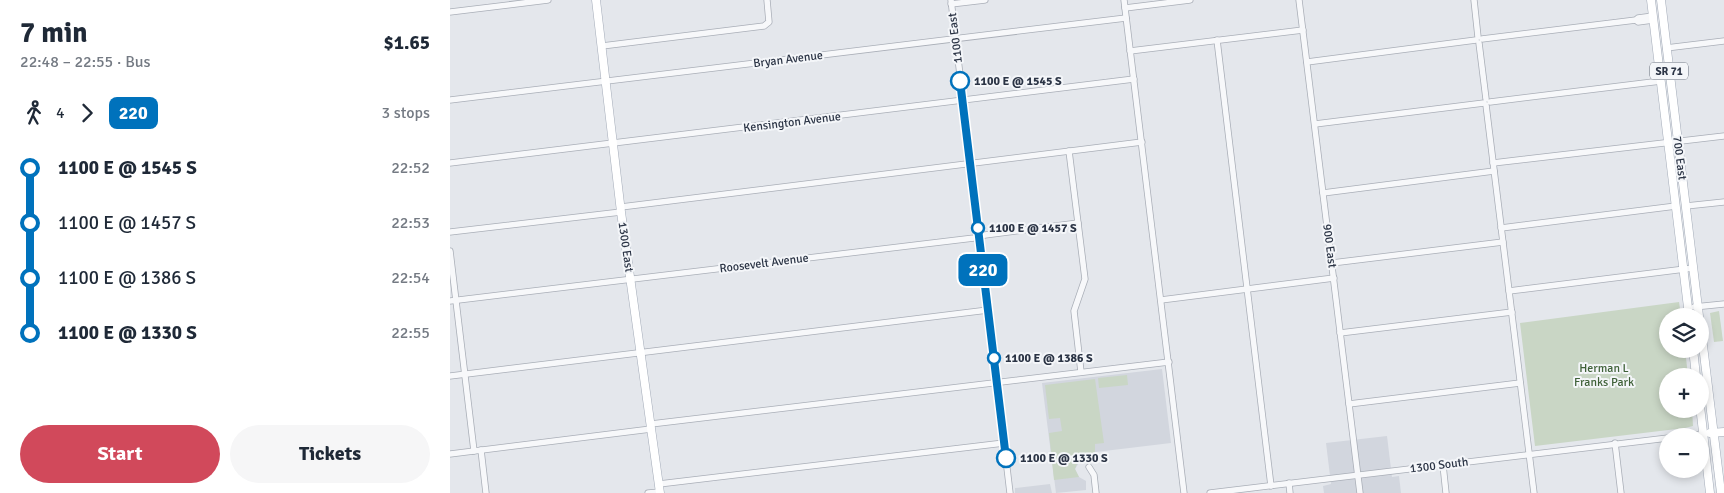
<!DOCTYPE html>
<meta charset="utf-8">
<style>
body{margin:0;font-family:Signika,sans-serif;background:#f6f6f7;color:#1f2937;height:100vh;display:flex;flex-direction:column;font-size:19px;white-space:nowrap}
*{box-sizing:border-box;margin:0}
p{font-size:16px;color:#747a83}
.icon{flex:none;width:28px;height:28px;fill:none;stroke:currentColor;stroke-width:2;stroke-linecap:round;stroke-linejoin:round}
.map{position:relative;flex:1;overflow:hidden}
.details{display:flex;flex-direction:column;background:#fff;width:450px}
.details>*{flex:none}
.badge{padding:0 10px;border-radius:8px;font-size:18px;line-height:32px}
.controls{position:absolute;left:1209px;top:308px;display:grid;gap:10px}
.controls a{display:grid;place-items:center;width:50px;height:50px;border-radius:50%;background:#fff;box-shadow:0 2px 8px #0003;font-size:25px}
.map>.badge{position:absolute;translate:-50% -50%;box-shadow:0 0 0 2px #fff}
.legs{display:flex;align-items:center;gap:8px;height:55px;padding:0 20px;font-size:16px}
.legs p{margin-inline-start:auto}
.head{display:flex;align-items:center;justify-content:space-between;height:85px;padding:0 20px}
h1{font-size:28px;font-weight:700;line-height:38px}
.primary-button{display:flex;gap:10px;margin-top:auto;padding:10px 20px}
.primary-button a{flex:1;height:58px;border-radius:30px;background:#d1495b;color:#fff;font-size:20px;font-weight:700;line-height:58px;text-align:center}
.primary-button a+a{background:#f6f6f7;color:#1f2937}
ul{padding:0 20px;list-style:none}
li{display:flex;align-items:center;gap:18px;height:55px;font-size:19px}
li i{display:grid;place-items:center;width:8px;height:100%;margin:0 6px;background:currentColor}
li i::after{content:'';width:12px;height:12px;margin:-6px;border:4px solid;border-radius:50%;background:#fff}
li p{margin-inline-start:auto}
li:first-child i{background:linear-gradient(#0000 50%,currentColor 0)}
li:last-child i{background:linear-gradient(currentColor 50%,#0000 0)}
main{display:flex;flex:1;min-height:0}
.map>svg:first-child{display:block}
.built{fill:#d2d6de}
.green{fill:#c9d6c5}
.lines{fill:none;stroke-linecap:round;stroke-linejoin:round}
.minor-casing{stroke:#a9aeb7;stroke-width:7}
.major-casing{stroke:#a3abb8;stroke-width:9}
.minor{stroke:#f7f8fa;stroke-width:5.5}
.major{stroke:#fff;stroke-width:8}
.line-1-casing{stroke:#fff;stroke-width:11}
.line-1{stroke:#0072bc;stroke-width:8}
.stop-1-dot{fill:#fff;stroke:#0072bc;stroke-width:2.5}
.labels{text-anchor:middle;stroke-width:4;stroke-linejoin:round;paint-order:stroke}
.shield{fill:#f4f6f9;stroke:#676e7b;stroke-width:1}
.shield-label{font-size:11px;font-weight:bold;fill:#2b3445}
.street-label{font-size:12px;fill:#2b3445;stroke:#f4f6f9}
.stop-label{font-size:12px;font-weight:bold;fill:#2b3445;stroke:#f4f6f9;text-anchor:start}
.park-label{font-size:12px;fill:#3f6138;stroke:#f4f6f9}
</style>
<main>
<section class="details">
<div class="head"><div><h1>7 min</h1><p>22:48 – 22:55 · Bus</p></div><b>$1.65</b></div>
<div class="legs"><svg class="icon" aria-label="walk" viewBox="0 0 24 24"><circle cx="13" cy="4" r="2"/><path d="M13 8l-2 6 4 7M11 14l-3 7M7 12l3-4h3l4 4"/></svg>4<svg class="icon" aria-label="forward" viewBox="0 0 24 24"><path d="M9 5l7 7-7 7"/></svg><b class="badge" style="background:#0072bc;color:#fff">220</b><p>3 stops</p></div>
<ul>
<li><i style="color:#0072bc"></i><b>1100 E @ 1545 S</b><p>22:52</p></li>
<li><i style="color:#0072bc"></i><span>1100 E @ 1457 S</span><p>22:53</p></li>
<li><i style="color:#0072bc"></i><span>1100 E @ 1386 S</span><p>22:54</p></li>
<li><i style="color:#0072bc"></i><b>1100 E @ 1330 S</b><p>22:55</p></li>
</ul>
<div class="primary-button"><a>Start</a><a>Tickets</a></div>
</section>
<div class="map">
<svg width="1274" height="493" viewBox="0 0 1274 493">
<rect width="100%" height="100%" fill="#e4e7ec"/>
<g class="built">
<polygon points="712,369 721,443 646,452 645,455 632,458 625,469 629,477 636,481 636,490 606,493 592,383"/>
<polygon points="937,436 942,477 949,476 951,493 874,493 873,486 881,484 876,443"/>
<polygon points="600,484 602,493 565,493 565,488"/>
</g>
<g class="green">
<polygon points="1229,302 1231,316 1218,316 1218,349 1235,349 1238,376 1218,376 1218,409 1242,409 1243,426 1235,428 1085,446 1070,323"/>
<polygon points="1269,311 1273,341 1264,342 1260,313"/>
<polygon points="677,375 678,385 649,388 648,378"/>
<path d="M645,379l9,64 -9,1v11c-11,1 -17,4 -20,14l4,8 -25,3 -5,-47 13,-2 -2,-13 -11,1 -4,-34z"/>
</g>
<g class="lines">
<g class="minor-casing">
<g id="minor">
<polyline points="501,0 560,493"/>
<polyline points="674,0 734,493"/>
<polyline points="849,0 910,493"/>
<polyline points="1024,0 1028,37"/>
<polyline points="501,4 535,0"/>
<polyline points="675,8 740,0"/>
<polyline points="0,12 98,0"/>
<polyline points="1186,20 1188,22 1203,20"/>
<polyline points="1032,39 1186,20 1188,18 1203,16"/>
<polyline points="767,40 821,486"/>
<polyline points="1029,43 1036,99"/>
<polyline points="152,46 314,26 319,22 317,0"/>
<polyline points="1216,48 1274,41"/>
<polyline points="680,51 853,30"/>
<polyline points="857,62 1026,40"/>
<polyline points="0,100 676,18"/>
<polyline points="1040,102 1211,81"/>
<polyline points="1036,105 1084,493"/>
<polyline points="865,124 1034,103"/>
<polyline points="619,151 635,279 624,311 631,372"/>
<polyline points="0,163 684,79"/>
<polyline points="1043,163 1274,136"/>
<polyline points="873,193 1044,171"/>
<polyline points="1236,206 1274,202"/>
<polyline points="171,207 692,142"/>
<polyline points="1051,228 1226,206"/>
<polyline points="0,232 171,212"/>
<polyline points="0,251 24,451"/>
<polyline points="882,263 1053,242"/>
<polyline points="1059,291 1243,268"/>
<polyline points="711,300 884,278"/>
<polyline points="0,301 524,238 535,235 628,223"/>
<polyline points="1244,307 1274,304"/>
<polyline points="890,333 1062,312"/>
<polyline points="0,376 538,310"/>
<polyline points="899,404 1070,383"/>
<polyline points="201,424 719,362"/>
<polyline points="1234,436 1253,434"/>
<polyline points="1165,443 1171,493"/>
<polyline points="31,450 36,493"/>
<polyline points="0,454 201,429"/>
<polyline points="993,465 996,493"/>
<polyline points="639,467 644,475 646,493"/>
<polyline points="839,483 840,493"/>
<polyline points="209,484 554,443"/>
<polyline points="198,493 210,492"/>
<polyline points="760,493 1218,438"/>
</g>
</g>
<g class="major-casing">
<g id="major">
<polyline points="146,0 171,212 210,493"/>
<polyline points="1201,0 1239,316"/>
<polyline points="1211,0 1249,316"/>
<polyline points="1250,321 1271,493"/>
<polyline points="1243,349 1246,376"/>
<polyline points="1250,406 1260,493"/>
<polyline points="1260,433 1274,432"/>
</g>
</g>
<use href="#minor" class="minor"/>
<use href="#major" class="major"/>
</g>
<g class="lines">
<g class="line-1-casing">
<polyline id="line-1" points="510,81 556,458"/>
</g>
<use href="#line-1" class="line-1"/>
</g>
<g class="stop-1-dot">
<circle cx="510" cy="81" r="9"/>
<circle cx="528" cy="228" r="6"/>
<circle cx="544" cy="358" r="6"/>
<circle cx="556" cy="458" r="9"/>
</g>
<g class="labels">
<rect class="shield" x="1200" y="62.5" width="38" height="17" rx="4"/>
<g class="shield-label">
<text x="1219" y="75">SR 71</text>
</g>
<g class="street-label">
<text transform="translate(505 38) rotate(-97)" y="4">1100 East</text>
<text transform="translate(338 59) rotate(-7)" y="4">Bryan Avenue</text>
<text transform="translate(342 122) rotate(-7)" y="4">Kensington Avenue</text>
<text transform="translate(1230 158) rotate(83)" y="4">700 East</text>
<text transform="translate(880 246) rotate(83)" y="4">900 East</text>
<text transform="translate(176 247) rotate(82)" y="4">1300 East</text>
<text transform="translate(314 263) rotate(-7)" y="4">Roosevelt Avenue</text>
<text transform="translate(989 465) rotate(-7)" y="4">1300 South</text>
</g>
<g class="stop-label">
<text x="524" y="85">1100 E @ 1545 S</text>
<text x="539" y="232">1100 E @ 1457 S</text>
<text x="555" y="362">1100 E @ 1386 S</text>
<text x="570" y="462">1100 E @ 1330 S</text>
</g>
<g class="park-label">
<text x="1154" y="372">Herman L<tspan x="1154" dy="14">Franks Park</tspan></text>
</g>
</g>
</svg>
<div class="controls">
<a><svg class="icon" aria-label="layers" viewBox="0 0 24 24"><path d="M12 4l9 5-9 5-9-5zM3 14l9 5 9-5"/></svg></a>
<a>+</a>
<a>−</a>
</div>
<b class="badge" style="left:533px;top:270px;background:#0072bc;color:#fff">220</b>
</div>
</main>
